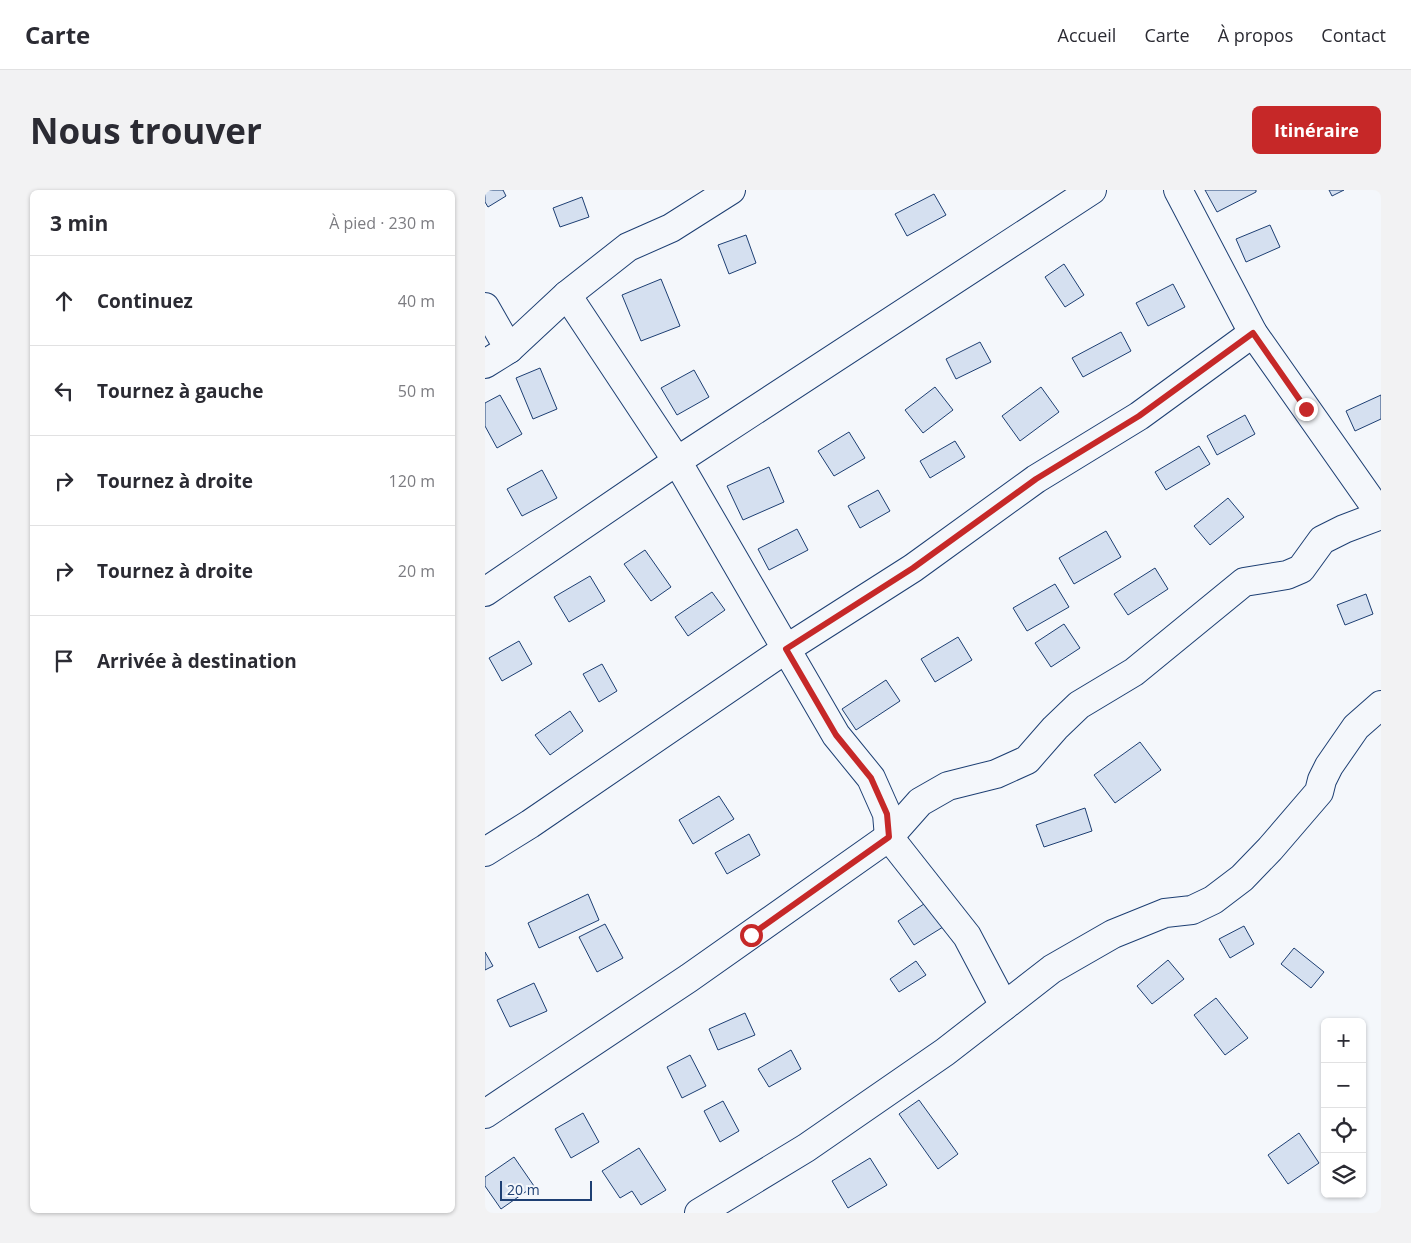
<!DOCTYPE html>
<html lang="fr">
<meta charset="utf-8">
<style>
body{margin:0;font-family:"Open Sans",sans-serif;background:#f2f2f3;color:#2b2b33}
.controls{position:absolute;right:15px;bottom:15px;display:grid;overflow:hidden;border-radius:8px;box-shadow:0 1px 4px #0004}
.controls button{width:45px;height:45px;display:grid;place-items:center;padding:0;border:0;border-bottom:1px solid #e1e1e2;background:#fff;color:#2b2b33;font:25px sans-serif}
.scale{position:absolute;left:15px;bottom:12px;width:92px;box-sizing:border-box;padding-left:5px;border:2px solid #1d3f73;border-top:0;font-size:14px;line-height:18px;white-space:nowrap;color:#1d3f73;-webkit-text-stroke:4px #f4f7fb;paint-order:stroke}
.stop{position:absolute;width:15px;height:15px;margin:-11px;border:4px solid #c62828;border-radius:50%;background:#fff}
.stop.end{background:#c62828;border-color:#fff;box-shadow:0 1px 5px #0008}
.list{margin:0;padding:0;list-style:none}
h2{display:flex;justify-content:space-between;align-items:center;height:65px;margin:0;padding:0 20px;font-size:21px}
h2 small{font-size:16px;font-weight:400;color:#7c7c81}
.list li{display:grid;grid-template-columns:32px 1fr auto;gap:15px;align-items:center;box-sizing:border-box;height:90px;padding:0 20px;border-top:1px solid #e1e1e2}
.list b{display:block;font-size:19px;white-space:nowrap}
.list em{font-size:16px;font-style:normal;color:#7c7c81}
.icon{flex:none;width:28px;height:28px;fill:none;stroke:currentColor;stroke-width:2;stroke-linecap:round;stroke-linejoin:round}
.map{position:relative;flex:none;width:896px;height:1023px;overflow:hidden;border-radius:8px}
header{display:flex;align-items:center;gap:30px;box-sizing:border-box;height:70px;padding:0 25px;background:#fff;border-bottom:1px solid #e1e1e2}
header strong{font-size:24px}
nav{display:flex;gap:28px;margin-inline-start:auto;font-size:18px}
.intro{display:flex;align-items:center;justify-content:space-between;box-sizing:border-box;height:120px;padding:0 30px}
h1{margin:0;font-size:35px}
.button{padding:12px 22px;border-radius:8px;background:#c62828;color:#fff;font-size:18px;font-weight:700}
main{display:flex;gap:30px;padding:0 30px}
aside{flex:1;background:#fff;border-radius:8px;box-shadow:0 1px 4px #0004}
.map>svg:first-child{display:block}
.building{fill:#d5e0f0;stroke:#1d3f73}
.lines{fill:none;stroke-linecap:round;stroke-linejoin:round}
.street-casing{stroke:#1d3f73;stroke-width:30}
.street{stroke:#f4f7fb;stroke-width:28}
.route{stroke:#c62828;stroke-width:6}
</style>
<header>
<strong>Carte</strong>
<nav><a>Accueil</a><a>Carte</a><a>À propos</a><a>Contact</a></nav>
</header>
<div class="intro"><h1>Nous trouver</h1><a class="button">Itinéraire</a></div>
<main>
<aside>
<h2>3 min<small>À pied · 230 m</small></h2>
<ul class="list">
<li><svg class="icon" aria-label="ahead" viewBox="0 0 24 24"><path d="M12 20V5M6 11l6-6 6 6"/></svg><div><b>Continuez</b></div><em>40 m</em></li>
<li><svg class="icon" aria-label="left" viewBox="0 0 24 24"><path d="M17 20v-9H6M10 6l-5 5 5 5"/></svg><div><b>Tournez à gauche</b></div><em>50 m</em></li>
<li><svg class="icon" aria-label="right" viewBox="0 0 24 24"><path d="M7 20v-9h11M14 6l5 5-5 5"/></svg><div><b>Tournez à droite</b></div><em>120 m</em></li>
<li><svg class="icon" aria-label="right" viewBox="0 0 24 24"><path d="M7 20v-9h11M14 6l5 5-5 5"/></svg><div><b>Tournez à droite</b></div><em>20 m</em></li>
<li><svg class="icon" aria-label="arrive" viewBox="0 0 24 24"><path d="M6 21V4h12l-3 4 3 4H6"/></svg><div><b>Arrivée à destination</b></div></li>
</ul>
</aside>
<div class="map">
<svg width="896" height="1023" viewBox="0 0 896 1023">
<rect width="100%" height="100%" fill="#f4f7fb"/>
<g class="building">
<polygon points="0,0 18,0 21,6 3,17 0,12"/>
<polygon points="720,0 771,0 771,2 732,22"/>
<polygon points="844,0 859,0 847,6"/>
<polygon points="449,4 461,25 422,46 410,24"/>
<polygon points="97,7 104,27 75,37 68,18"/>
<polygon points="785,35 795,57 761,72 751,49"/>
<polygon points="261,45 271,73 244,84 233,55"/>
<polygon points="579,74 599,105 580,117 560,87"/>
<polygon points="176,89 195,136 156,151 137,105"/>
<polygon points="688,94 700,117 663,136 651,113"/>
<polygon points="636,142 646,161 598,187 587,168"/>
<polygon points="495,152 506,172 471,189 461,169"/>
<polygon points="55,178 72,219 48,229 31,188"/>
<polygon points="209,180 224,207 192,225 176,198"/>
<polygon points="450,197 468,220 438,243 420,220"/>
<polygon points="556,197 574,222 535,251 517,226"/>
<polygon points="15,205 37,244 12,258 0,236 0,213"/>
<polygon points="896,205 896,229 870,241 861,221"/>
<polygon points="760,225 770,244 732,265 722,246"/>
<polygon points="364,242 380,268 349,286 333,261"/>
<polygon points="470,251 480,267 445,288 435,271"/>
<polygon points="714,256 725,274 681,300 670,282"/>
<polygon points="284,277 299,312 258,330 242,296"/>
<polygon points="57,280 72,308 37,326 22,299"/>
<polygon points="393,300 405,321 375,338 363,316"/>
<polygon points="743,308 759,327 725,355 709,336"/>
<polygon points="312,339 323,360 284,380 273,359"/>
<polygon points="621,341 636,367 589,394 574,368"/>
<polygon points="160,360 186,397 166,411 139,374"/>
<polygon points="670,378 683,399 643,425 629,404"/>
<polygon points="105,386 120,411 84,432 69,407"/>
<polygon points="570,394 584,417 542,441 528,418"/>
<polygon points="227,402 240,420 203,446 190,427"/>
<polygon points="881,404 888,424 860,435 852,415"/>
<polygon points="579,434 595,458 566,477 550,453"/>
<polygon points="473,447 487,470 450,492 436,469"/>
<polygon points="34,451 47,474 17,491 4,468"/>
<polygon points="117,474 132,501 114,512 98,484"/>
<polygon points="401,490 415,511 371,540 357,519"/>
<polygon points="85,521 98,541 65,565 50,545"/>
<polygon points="655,552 676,580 630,613 609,585"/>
<polygon points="234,606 249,629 208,654 194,630"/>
<polygon points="600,618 607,641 559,657 551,635"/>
<polygon points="264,644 275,665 242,684 230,663"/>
<polygon points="103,704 114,730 54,758 43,733"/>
<polygon points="442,712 458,737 429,755 413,731"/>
<polygon points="120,734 138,768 112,782 94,747"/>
<polygon points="759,736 769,754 745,768 734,749"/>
<polygon points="809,758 839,782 826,798 796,774"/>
<polygon points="0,762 8,776 0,780"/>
<polygon points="683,770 699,789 667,814 652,796"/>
<polygon points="431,771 441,785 414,802 405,789"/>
<polygon points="49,793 62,821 25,837 12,810"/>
<polygon points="731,808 763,848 740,865 709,825"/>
<polygon points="260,823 270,845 233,860 224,839"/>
<polygon points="306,860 316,879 284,897 273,879"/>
<polygon points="205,865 221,896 197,908 182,877"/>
<polygon points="434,910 473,964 453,979 414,924"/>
<polygon points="238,911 254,941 235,952 219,921"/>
<polygon points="98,923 114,952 86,968 70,939"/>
<polygon points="814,943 834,973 803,994 783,965"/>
<polygon points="154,958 181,1000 156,1015 147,1001 135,1008 117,981"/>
<polygon points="29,967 49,996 16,1019 0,996 0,987"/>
<polygon points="385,968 402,995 363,1018 347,991"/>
</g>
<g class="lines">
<defs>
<g id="street">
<polyline points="693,0 768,143 896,325"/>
<polyline points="82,105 192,271 351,545 386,588 402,624 404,647 482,746 519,816"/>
<polyline points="0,117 24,159"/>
<polyline points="0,174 24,159 82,105 143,57 186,38 246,0"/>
<polyline points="0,402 192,271 607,0"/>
<polyline points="0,662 45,634 301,459 428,378 551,289 654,226 768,143"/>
<polyline points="0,924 204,788 404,647 435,612 463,596 511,584 542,570 570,538 594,515 649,482 759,392 802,385 816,379 837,350 859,339 896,325"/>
<polyline points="214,1023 321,958 460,862 567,779 628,744 680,723 707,720 728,710 757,688 785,659 834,602 837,590 844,576 871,537 896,515"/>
</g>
</defs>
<use href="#street" class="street-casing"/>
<use href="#street" class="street"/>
</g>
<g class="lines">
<polyline class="route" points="266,745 404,647 402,624 386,588 351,545 301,459 428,378 551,289 654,226 768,143 821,219"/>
</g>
</svg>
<div class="controls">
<button>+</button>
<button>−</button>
<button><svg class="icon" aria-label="locate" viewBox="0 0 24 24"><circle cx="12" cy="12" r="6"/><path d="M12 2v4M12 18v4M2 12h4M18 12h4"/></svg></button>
<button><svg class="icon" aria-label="layers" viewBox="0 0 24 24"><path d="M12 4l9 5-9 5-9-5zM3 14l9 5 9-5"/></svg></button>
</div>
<div class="scale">20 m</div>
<div class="stop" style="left:266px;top:745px"></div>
<div class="stop end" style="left:821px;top:219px"></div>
</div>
</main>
